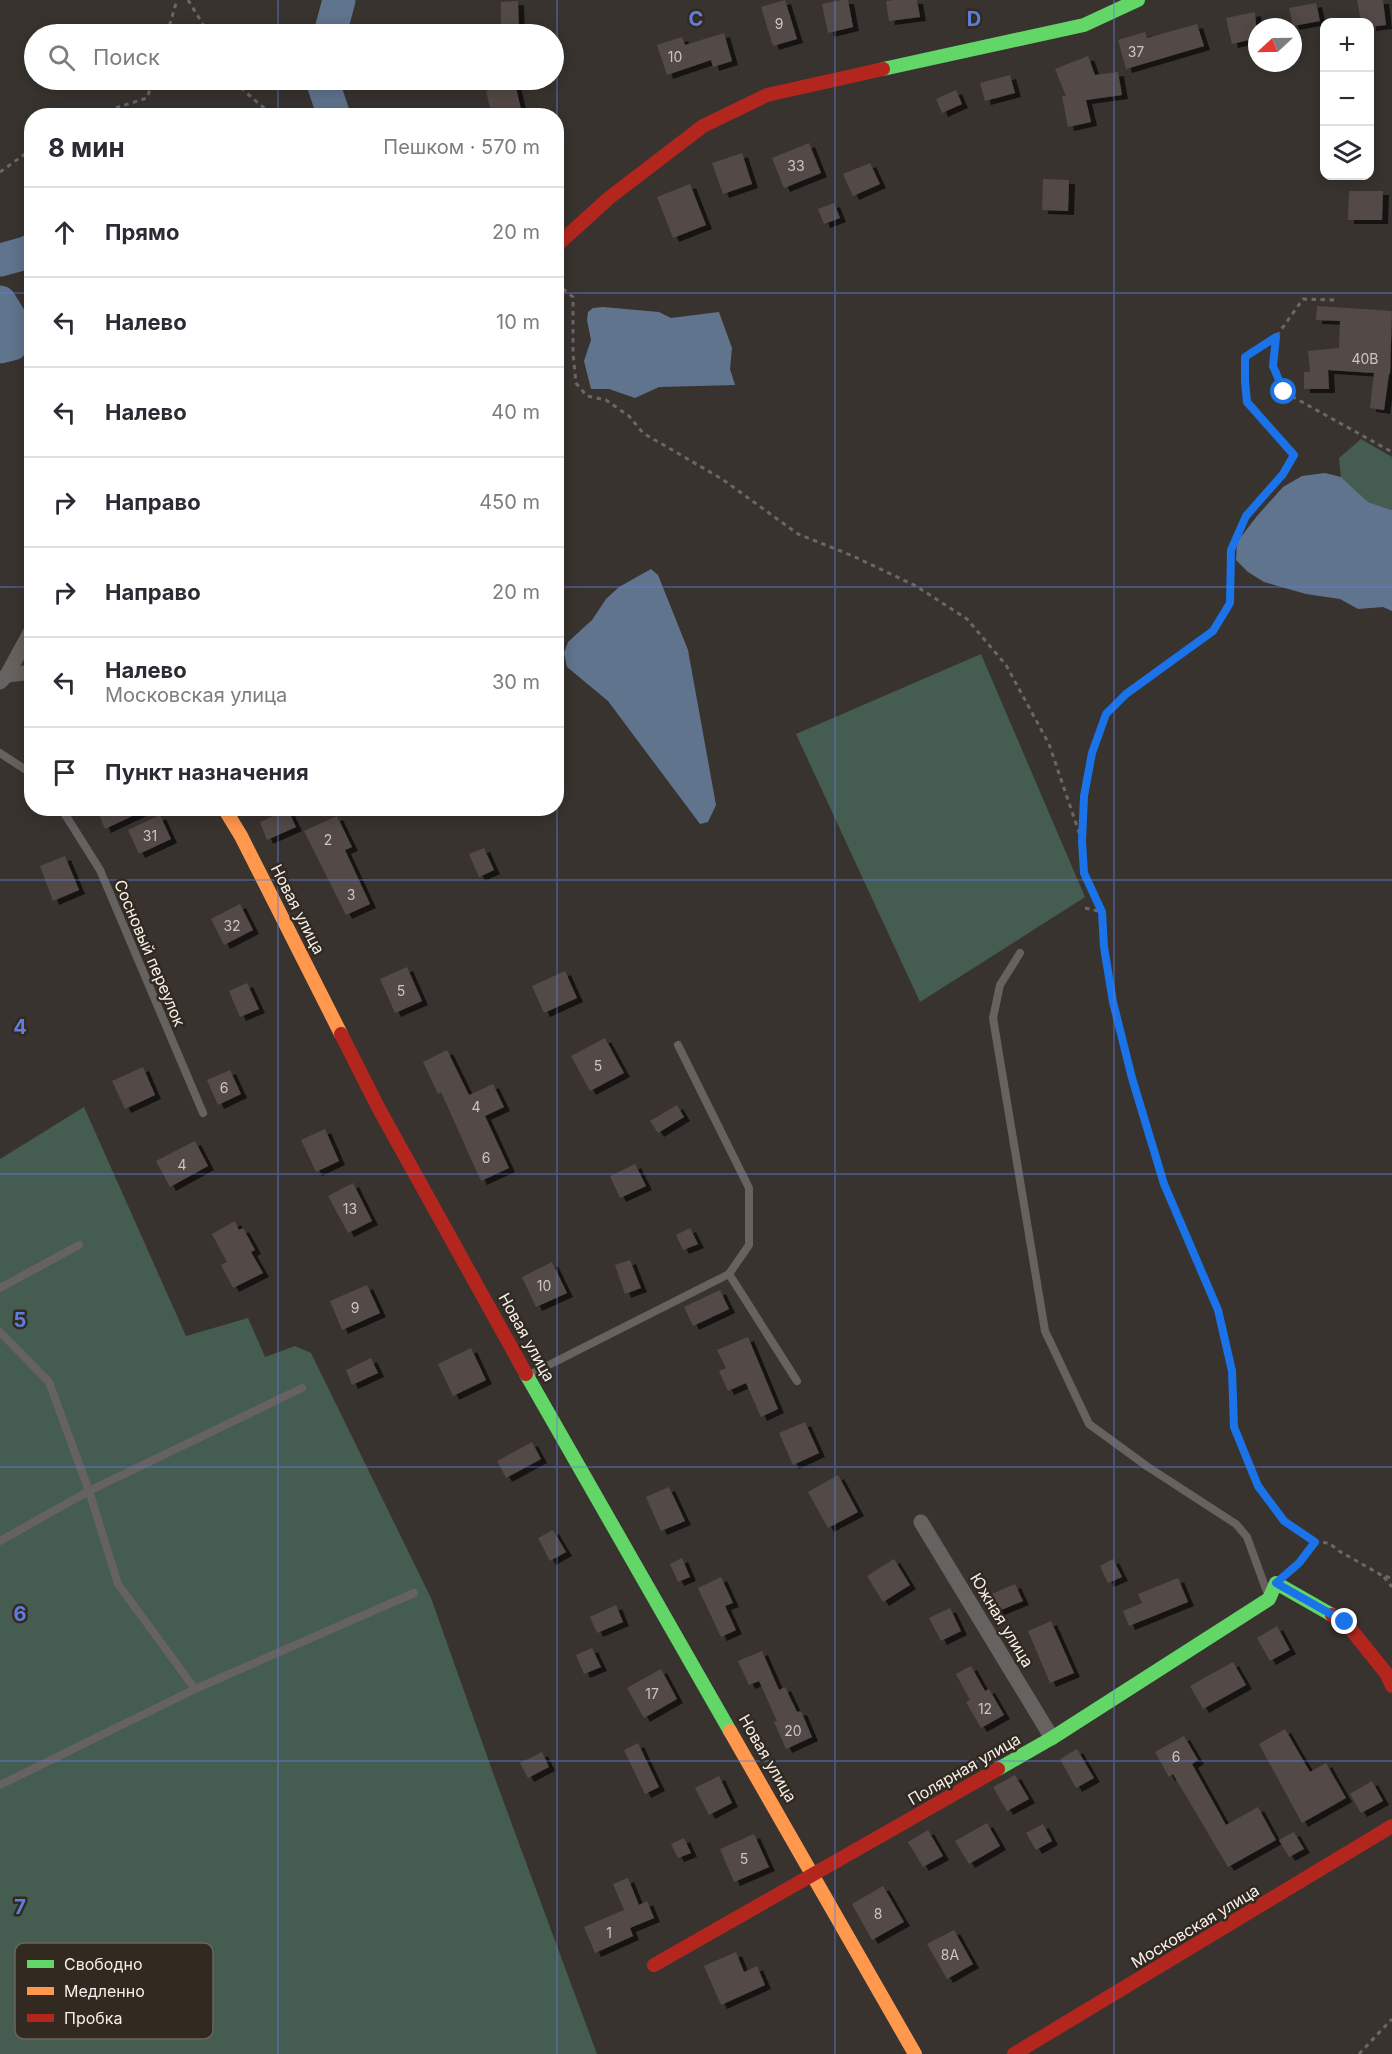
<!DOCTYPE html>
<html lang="ru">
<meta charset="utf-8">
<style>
body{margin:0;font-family:Inter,sans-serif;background:#f7f7f7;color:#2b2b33}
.controls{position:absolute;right:18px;top:18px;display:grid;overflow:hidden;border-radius:12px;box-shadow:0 3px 15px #0003}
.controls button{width:54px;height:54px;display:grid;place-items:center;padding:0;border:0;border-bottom:2px solid #e1e1e2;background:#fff;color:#2b2b33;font:30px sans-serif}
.compass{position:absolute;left:1248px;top:18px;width:54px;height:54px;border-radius:50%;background:#fff;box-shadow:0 3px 15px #0003;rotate:248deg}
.stop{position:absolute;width:18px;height:18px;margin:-14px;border:4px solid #1a73e8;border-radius:50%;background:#fff}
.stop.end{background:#1a73e8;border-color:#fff;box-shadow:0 2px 6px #0008}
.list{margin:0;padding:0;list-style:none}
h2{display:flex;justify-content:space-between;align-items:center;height:78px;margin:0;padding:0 24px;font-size:26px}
h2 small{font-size:20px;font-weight:400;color:#7c7c81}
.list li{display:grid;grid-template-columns:39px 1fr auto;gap:18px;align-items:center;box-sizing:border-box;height:90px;padding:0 24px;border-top:2px solid #e1e1e2}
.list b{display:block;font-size:22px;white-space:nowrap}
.list p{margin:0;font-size:20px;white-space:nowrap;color:#7c7c81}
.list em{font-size:20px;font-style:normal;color:#7c7c81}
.icon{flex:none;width:33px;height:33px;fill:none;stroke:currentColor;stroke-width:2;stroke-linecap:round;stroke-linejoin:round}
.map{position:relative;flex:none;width:1392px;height:2054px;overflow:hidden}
.search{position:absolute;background:#fff;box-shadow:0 3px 15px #0003;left:24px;top:24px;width:540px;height:66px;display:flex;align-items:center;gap:15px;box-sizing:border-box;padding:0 21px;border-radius:33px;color:#7c7c81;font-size:22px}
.panel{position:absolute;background:#fff;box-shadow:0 3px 15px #0003;left:24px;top:108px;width:540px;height:708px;border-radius:24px}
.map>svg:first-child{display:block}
.green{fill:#445d50}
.water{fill:#60748e}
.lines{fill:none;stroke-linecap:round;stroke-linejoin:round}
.river{stroke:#60748e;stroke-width:33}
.building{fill:#534a47;filter:url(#shadow)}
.path{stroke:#6a6765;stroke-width:3;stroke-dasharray:4.5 4.5;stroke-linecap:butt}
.lane{stroke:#66625f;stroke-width:8}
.street{stroke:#66625f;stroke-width:15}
.fast{stroke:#63d668;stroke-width:14}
.slow{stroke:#ff974d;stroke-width:14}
.jam{stroke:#b3261e;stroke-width:14}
.route{stroke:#1a73e8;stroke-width:8}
.grid{fill:none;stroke:#5e7edd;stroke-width:1.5;stroke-opacity:0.55}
.labels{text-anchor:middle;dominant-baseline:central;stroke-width:5;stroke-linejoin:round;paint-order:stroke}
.number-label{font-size:14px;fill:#ccc6c1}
.street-label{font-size:16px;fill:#f5efea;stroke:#322921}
.key{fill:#322921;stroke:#6c645d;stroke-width:1.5}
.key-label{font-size:16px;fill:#f5efea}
.grid-label{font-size:20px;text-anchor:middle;font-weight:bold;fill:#5e7edd;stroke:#322921;stroke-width:5;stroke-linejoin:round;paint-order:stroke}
</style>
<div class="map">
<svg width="1392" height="2054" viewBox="0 0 1392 2054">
<defs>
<filter id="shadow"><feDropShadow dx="6" dy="4" stdDeviation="0" flood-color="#0009"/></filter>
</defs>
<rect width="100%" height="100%" fill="#38332f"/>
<g class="green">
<polygon points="1361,439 1392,457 1392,510 1368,502 1341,477 1339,458"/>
<polygon points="981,654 1085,897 920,1002 796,734"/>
<polygon points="84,1107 186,1336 248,1318 265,1357 295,1346 311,1353 431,1598 497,1784 597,2054 0,2054 0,1159"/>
</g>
<g class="water">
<polygon points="603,307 659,312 671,318 719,312 732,348 730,369 735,385 659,387 635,398 609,389 591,389 584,361 591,340 587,320 588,312 593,308"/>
<polygon points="1325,473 1341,477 1368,502 1392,510 1392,611 1383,607 1358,609 1340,599 1306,594 1264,582 1248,572 1236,560 1237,542 1257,516 1283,487 1302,476"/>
<polygon points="651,569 658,575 688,650 716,805 708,822 700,824 608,701 567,667 564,653 568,642 592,620 606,599 619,587"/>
</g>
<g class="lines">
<g class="river">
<polyline points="330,34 339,0"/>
<polyline points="322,80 334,116"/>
<polyline points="0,260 26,253 32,250"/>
<polyline points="0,302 13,323 12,344 0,347"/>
</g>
</g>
<g class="building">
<polygon points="785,0 797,39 773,46 761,7"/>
<polygon points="842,0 848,0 853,27 828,33 822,4"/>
<polygon points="895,0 917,0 920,17 889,21 886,1"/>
<polygon points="1357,0 1383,0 1386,25 1370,27 1370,22 1361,22"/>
<polygon points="518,1 519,34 501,34 501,2"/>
<polygon points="1316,3 1320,21 1293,26 1289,8"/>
<polygon points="1255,12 1257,38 1232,44 1226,18"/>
<polygon points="1197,24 1204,46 1126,69 1118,40 1145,32 1147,38"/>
<polygon points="724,33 732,61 713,67 711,60 667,75 657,45 682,37 685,45"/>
<polygon points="1088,56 1095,75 1118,72 1122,95 1086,100 1091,122 1068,127 1062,96 1066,96 1055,69"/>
<polygon points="1010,75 1015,93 985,101 980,83"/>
<polygon points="515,84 522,113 513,116 492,116 486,91"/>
<polygon points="956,90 962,104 942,113 936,99"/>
<polygon points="809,143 821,173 784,188 772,158"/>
<polygon points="742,153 752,184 723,194 712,163"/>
<polygon points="870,163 880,184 853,196 843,174"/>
<polygon points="1043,179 1069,180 1068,211 1042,210"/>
<polygon points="690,184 706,225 673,238 657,197"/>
<polygon points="1349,191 1383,191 1382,220 1348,220"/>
<polygon points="834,203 840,218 824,224 818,209"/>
<polygon points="1317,306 1392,311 1390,374 1389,374 1384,410 1370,408 1374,373 1328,370 1329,389 1304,389 1304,372 1310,372 1308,351 1339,348 1340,321 1316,320"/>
<polygon points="111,808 149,808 105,829 99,814"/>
<polygon points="288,810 296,827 267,840 260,822"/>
<polygon points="160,815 171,839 139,854 128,830"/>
<polygon points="337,816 352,847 345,850 370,904 346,915 304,831"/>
<polygon points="484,848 494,870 479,877 469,854"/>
<polygon points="65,856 79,890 53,901 40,866"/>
<polygon points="240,904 253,930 224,945 211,919"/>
<polygon points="407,967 422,1001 395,1013 380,979"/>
<polygon points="565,971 577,998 544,1013 532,986"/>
<polygon points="247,983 259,1009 240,1017 229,991"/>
<polygon points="605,1038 624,1073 590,1091 571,1056"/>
<polygon points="447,1050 469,1095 493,1084 504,1107 485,1116 509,1168 481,1181 441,1092 438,1094 423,1062"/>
<polygon points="143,1067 155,1095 125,1109 112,1081"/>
<polygon points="230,1070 241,1094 218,1105 207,1080"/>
<polygon points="677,1105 684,1117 658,1133 650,1121"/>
<polygon points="325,1129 339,1161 316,1172 301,1140"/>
<polygon points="195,1141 208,1166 170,1187 156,1161"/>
<polygon points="635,1164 646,1186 620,1198 610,1176"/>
<polygon points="353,1183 372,1221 348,1233 328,1196"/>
<polygon points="235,1221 239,1230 243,1228 255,1250 251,1252 263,1273 233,1288 221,1265 227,1262 212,1234"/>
<polygon points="690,1228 698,1244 683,1250 676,1235"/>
<polygon points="630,1260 641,1288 625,1294 615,1265"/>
<polygon points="552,1262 567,1293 536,1307 522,1277"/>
<polygon points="367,1285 380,1313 342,1330 330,1301"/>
<polygon points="720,1290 729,1309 693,1326 684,1307"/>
<polygon points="748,1337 778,1409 761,1417 746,1383 728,1391 719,1371 726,1368 717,1350"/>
<polygon points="471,1348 486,1380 453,1396 438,1364"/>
<polygon points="371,1358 378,1373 352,1385 346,1370"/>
<polygon points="805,1422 819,1453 793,1465 779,1433"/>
<polygon points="532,1442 541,1459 506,1478 497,1461"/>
<polygon points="838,1475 858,1512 828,1528 808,1492"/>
<polygon points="669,1487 685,1521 661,1531 646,1497"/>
<polygon points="553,1530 566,1552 550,1561 538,1538"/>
<polygon points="682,1558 690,1577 678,1582 670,1564"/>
<polygon points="894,1559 910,1585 883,1602 867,1576"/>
<polygon points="1113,1559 1122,1577 1108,1583 1100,1566"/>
<polygon points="721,1577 733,1603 725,1606 736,1630 721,1637 698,1588"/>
<polygon points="1178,1578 1188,1602 1129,1626 1123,1611 1142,1603 1138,1594"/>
<polygon points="1015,1584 1023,1601 994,1613 987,1596"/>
<polygon points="616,1605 623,1622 597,1633 590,1617"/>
<polygon points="950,1608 961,1631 941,1641 929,1618"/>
<polygon points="1051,1621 1074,1673 1050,1683 1028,1631"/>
<polygon points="1277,1626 1290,1650 1270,1661 1257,1638"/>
<polygon points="592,1648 601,1667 584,1674 576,1655"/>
<polygon points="762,1651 779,1690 785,1687 797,1712 801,1711 812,1737 786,1749 774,1722 777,1721 759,1681 749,1685 738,1661"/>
<polygon points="1233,1662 1246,1685 1203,1709 1190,1686"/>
<polygon points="971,1666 985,1691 989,1689 1004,1715 981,1728 966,1702 970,1700 956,1674"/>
<polygon points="661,1669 677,1699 644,1718 627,1688"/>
<polygon points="1285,1729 1310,1772 1326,1763 1346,1798 1302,1823 1259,1744"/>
<polygon points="1184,1736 1198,1760 1192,1764 1226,1825 1258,1807 1276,1840 1228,1867 1173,1774 1169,1777 1155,1752"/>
<polygon points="638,1743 659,1787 645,1794 624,1750"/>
<polygon points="1077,1749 1094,1778 1076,1788 1060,1759"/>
<polygon points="542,1752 549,1767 528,1778 520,1763"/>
<polygon points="1015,1775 1029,1799 1007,1811 993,1787"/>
<polygon points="719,1776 732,1803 709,1815 695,1788"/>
<polygon points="1372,1781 1383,1801 1361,1813 1350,1794"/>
<polygon points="987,1823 1000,1846 969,1864 955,1841"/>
<polygon points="1043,1824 1052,1841 1036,1850 1026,1833"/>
<polygon points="928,1830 943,1856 923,1867 908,1842"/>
<polygon points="1294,1832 1304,1849 1289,1857 1279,1840"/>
<polygon points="754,1834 769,1867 734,1882 720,1849"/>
<polygon points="684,1838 691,1853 678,1858 671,1844"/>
<polygon points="628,1878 639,1905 647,1901 654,1918 630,1928 633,1936 595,1953 584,1927 624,1910 613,1884"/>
<polygon points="883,1886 904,1922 872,1940 852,1904"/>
<polygon points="954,1930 973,1964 947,1979 927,1944"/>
<polygon points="736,1952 744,1972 757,1966 765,1985 721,2005 704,1966"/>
</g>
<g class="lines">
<g class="path">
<polyline points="188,0 209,34"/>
<polyline points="167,34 177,0"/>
<polyline points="236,80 241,88 273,116"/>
<polyline points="90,116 147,98 153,80"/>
<polyline points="0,172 32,149"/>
<polyline points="556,283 573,297 573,353 576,383 587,396 606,400 629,416 643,433 722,479 798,534 853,556 916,586 967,619 1006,665 1049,744 1082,841 1084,873 1102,912"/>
<polyline points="1334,300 1303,299 1276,337 1273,366 1284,392 1392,452"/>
<polyline points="1082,838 1084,796 1092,753 1106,714 1126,694 1213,631 1230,603 1231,550 1246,516 1283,474 1294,455 1247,402 1245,381 1245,357 1276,337"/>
<polyline points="1085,908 1102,912 1104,947 1113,1002 1133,1079 1164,1184 1218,1310 1232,1371 1234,1427 1259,1487 1284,1521 1315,1542"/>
<polyline points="1291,1570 1315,1542 1329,1543 1339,1551 1383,1576 1392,1578"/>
<polyline points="1384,1577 1392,1587"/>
<polyline points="1359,2054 1392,2019"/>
</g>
<g class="lane">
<polyline points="0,753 32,774"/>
<polyline points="61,808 100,870 203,1113"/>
<polyline points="1020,953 1000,985 993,1018 1045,1331 1089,1424 1148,1467 1236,1524 1247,1537 1267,1592"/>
<polyline points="729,1274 797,1381"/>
<polyline points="0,1288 79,1245"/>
<polyline points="0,1332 49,1382 89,1491 118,1584 195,1689 0,1785"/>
<polyline points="529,1375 729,1274 749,1245 749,1188 678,1045"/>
<polyline points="0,1541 89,1491 302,1388"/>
<polyline points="195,1689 414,1593"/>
</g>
<g class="street">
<polyline points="7,675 32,672"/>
<polyline points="0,682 7,675 32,629"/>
<polyline points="921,1522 1052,1738"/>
</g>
<g class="fast">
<polyline points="883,69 1084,25 1138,0"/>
<polyline points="526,1374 730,1731"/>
<polyline points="998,1769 1052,1738 1269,1599 1276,1583 1332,1615"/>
</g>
<g class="slow">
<polyline points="224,808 241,836 341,1034"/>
<polyline points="730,1731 915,2054"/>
</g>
<g class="jam">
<polyline points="556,246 609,198 703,126 767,95 883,69"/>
<polyline points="341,1034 379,1109 526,1374"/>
<polyline points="1332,1615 1345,1622 1386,1673 1392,1686"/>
<polyline points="654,1965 998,1769"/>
<polyline points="1014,2054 1392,1826"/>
</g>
</g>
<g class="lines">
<polyline class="route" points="1284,392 1273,366 1276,337 1245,357 1245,381 1247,402 1294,455 1283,474 1246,516 1231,550 1230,603 1213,631 1126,694 1106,714 1092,753 1084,796 1082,841 1084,873 1102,912 1104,947 1113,1002 1132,1078 1164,1184 1218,1310 1232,1371 1234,1427 1258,1486 1284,1521 1315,1542 1299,1563 1276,1583 1345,1622"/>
</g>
<path class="grid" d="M278 0V34M557 0V2054M835 0V2054M1114 0V2054M278 80V116M0 293H32M556 293H1392M0 587H32M556 587H1392M278 808V2054M0 880H1392M0 1174H1392M0 1467H1392M0 1761H1392"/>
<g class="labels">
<g class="number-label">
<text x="779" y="23">9</text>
<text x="1136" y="51">37</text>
<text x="675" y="56">10</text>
<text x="796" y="165">33</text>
<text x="1365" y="358">40В</text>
<text x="150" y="835">31</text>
<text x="328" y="839">2</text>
<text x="351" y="894">3</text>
<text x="232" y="925">32</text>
<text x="401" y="990">5</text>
<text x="598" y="1065">5</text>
<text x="224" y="1087">6</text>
<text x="476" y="1106">4</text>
<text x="486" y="1157">6</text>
<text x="182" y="1164">4</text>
<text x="350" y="1208">13</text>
<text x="544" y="1285">10</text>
<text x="355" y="1307">9</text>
<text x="652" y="1693">17</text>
<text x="985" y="1708">12</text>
<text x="793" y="1730">20</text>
<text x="1176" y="1756">6</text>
<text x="744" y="1858">5</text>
<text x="878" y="1913">8</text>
<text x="609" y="1932">1</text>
<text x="950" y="1954">8А</text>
</g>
<g class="street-label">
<text transform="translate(298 909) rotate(63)">Новая улица</text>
<text transform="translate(150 953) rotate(67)">Сосновый переулок</text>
<text transform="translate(527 1337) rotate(61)">Новая улица</text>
<text transform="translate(1002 1620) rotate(59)">Южная улица</text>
<text transform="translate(768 1758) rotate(60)">Новая улица</text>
<text transform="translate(964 1769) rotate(-30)">Полярная улица</text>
<text transform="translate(1195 1926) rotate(-31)">Московская улица</text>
</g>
</g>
<rect x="15" y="1943" width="198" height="96" rx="9" class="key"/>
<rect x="27" y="1960" width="27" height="8" fill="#63d668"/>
<rect x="27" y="1987" width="27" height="8" fill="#ff974d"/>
<rect x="27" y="2014" width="27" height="8" fill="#b3261e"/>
<g class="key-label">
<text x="64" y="1970">Свободно</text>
<text x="64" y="1997">Медленно</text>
<text x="64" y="2024">Пробка</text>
</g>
<g class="grid-label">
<text x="696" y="26">C</text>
<text x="974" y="26">D</text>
<text x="20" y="1034">4</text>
<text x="20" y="1327">5</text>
<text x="20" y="1621">6</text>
<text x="20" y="1914">7</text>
</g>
</svg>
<div class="controls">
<button>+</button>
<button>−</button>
<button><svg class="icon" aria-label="layers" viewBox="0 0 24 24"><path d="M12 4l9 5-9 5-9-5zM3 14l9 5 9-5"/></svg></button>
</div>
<svg class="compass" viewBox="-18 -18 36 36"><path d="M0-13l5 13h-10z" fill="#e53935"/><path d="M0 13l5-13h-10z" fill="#7c7c81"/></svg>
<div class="stop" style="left:1284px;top:392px"></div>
<div class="stop end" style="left:1345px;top:1622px"></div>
<div class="search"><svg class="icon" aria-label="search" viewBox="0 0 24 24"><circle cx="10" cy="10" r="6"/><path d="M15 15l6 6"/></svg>Поиск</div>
<section class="panel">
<h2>8 мин<small>Пешком · 570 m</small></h2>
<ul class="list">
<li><svg class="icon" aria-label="ahead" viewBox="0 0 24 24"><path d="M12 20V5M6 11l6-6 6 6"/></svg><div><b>Прямо</b></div><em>20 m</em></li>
<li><svg class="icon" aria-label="left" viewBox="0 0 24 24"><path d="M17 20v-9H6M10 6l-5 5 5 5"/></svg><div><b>Налево</b></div><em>10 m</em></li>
<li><svg class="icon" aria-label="left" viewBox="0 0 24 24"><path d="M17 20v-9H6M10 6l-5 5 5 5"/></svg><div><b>Налево</b></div><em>40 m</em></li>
<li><svg class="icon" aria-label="right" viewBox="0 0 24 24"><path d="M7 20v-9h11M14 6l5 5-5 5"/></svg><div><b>Направо</b></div><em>450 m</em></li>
<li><svg class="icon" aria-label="right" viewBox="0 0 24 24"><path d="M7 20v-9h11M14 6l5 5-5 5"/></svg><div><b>Направо</b></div><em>20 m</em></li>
<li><svg class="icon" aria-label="left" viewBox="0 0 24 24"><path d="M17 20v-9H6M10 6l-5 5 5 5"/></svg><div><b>Налево</b><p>Московская улица</p></div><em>30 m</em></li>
<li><svg class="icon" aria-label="arrive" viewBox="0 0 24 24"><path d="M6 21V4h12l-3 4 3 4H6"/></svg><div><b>Пункт назначения</b></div></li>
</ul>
</section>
</div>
